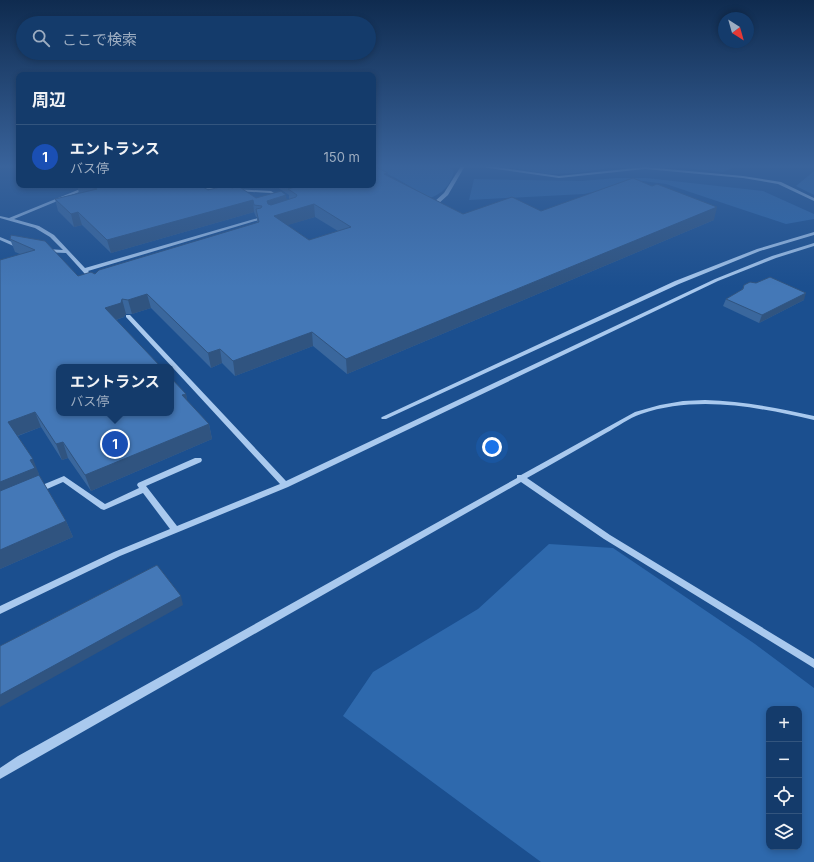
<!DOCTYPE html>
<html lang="ja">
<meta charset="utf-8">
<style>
body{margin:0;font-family:Inter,"Noto Sans JP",sans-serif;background:#1d4271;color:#f1f3f6}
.controls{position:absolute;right:12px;bottom:12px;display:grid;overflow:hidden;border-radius:8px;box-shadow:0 2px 6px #0003}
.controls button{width:36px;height:36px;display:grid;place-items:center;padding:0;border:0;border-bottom:1px solid #33557e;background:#143b6b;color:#f1f3f6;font:20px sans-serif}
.compass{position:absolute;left:718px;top:12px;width:36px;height:36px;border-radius:50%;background:#143b6b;box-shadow:0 2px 6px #0003;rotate:143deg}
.you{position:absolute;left:492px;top:447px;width:14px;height:14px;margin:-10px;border:3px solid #fff;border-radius:50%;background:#1a73e8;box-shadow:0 0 0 6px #1a73e833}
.badge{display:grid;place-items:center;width:26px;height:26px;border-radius:50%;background:#8c9099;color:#fff;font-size:13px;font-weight:700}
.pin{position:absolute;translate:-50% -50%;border:2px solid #fff;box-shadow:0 1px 4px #0006}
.popup{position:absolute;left:56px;top:364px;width:118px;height:52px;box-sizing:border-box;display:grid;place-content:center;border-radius:8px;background:#143b6b;filter:drop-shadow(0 1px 3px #0005);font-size:13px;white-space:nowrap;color:#9dadc1}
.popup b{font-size:15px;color:#f1f3f6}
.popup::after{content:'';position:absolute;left:50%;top:100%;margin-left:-8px;border:8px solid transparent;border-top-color:#143b6b}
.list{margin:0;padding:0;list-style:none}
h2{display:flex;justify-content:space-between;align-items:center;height:52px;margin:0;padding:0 16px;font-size:17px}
h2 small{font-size:13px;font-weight:400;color:#9dadc1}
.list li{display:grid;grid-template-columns:26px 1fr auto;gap:12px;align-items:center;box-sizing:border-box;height:64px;padding:0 16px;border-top:1px solid #33557e}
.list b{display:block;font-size:15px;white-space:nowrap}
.list p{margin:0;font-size:13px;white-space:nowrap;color:#9dadc1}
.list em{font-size:13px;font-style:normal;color:#9dadc1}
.icon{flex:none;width:22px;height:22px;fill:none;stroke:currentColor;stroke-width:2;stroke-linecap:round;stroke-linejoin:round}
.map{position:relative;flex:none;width:814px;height:862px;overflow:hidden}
.search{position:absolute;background:#143b6b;box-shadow:0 2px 6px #0003;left:16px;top:16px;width:360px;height:44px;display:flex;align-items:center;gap:10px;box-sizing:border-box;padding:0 14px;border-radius:22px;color:#9dadc1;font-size:15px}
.panel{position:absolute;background:#143b6b;box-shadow:0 2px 6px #0003;left:16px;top:72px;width:360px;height:116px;border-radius:8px}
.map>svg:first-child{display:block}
.green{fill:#2e69ad;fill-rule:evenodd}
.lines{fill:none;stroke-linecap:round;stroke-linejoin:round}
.minor{fill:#a9c9ee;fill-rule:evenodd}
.wall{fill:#3a679d;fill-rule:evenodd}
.shaded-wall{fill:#305480}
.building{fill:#4478b7;stroke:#305480;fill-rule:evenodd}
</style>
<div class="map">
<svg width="814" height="862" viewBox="0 0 814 862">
<rect width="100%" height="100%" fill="#1b4f8f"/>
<g class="green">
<path d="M373 166H447L454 171C451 185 442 194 430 198L394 177 373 168Z"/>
<polygon points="501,166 623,166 576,173 548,174"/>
<polygon points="666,166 737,166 723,172"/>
<polygon points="814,171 814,195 796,186"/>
<polygon points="616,178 646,178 763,191 814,214 814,219 786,224 666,184 643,181 584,194 469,200 474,179 582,181"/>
<path d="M549 544 613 548 755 644 814 688V862H541L343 716 373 672 478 609ZM769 709H799V847H769Z"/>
</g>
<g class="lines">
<g class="minor">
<polygon points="461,166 465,166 448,195 438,204 434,204 434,202 444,193"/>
<polygon points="475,166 489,166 559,176 645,167 743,176 781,182 814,198 814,201 778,184 743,178 645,169 559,178"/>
<polygon points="90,185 96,185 14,219 39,226 54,235 85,268 258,218 262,219 88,271 90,273 87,275 85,274 66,253 44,252 43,251 46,249 63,250 50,237 35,228 0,218 0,216 9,218"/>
<polygon points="194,186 222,188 224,189 222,190 196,188 194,187"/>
<polygon points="234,189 271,191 282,198 278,199 270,193 236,191 234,191"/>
<polygon points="814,232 814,235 760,251 679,284 386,419 382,419 381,418 382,417 675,281 757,249"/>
<polygon points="0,237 22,246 23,247 18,248 0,240"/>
<polygon points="814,243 814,246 776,258 718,281 288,487 120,556 0,614 0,606 114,552 170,529 143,493 104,510 101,509 63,482 38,493 35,492 34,490 35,488 64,476 105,504 139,488 137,485 138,483 195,458 201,458 202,460 201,462 146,486 177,526 280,484 126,317 126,315 130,315 286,481 715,279 772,256"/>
<path d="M705 400C742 401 778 408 814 416V420C758 407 697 395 641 414 629 418 617 427 606 433 580 448 554 463 527 478L610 535 814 659V668L604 539 521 482 0 779V768L18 756 517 478V475H521L635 412 660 405 683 401Z"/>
</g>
</g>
<g class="wall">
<path d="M388 176 463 214 541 211 714 220 347 374 313 346 235 376 222 363 211 368 151 308 132 314H126L124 317 116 320 186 394 187 401 209 424 212 439 91 491 68 458 62 460 41 427 18 436 39 474 38 475V476L66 521 73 537 0 569 20 254 15 252 10 239 11 235 78 276 95 274 257 223V217H256L254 212 111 253 82 225 74 227 58 211 55 199 79 193 77 185H200L208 190 232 188 256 198 287 200 289 199V195L274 185H373ZM315 217 338 231 309 240 287 225Z"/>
<polygon points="744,285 804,300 759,323 723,306 726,299 742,290"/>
</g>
<g class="shaded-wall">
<polygon points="286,195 288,207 269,213 267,201"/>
<polygon points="253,200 254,212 111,253 107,240"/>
<polygon points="314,204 315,217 275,229 274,216"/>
<polygon points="717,207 714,220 347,374 346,359"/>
<polygon points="78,212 82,225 74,227 71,214"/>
<polygon points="806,293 804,300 759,323 762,315"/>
<polygon points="147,294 151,308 132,314 128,300"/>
<polygon points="122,299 126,314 124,317 109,322 105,308"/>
<polygon points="312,332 313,346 235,376 233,361"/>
<polygon points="220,349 222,363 211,368 208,353"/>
<polygon points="186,394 189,409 182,395"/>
<polygon points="35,412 41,427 14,437 8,422"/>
<polygon points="209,424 212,439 91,491 85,475"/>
<polygon points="63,442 68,458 62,460 56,444"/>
<polygon points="33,459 39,474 38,475 41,484 0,500 0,482 30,460"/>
<polygon points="66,521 73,537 0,569 0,550"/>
<polygon points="181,596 183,605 0,707 0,695"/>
</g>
<g class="building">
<path d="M373 166H374L388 173 384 174 463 214 512 197 541 211 633 178 652 186 657 184 717 207 346 359 312 332 233 361 220 349 208 353 147 294 128 300 122 299 121 303 105 308 161 367H59V413H171V378L186 394 182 395 209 424 85 475 63 442 56 444 35 412 8 422 33 459 30 460 35 468 0 482V260L35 250 10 239 11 235 45 241 78 276 91 272 95 274 99 270 259 222 256 209 261 208 262 206 254 205 253 200 107 240 78 212 71 214 55 199 97 189 85 185H200L208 190 228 185 232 188 238 186 256 198 281 191 286 195 267 201 268 204 271 205 296 197 297 195 288 189 295 187 291 185H373ZM314 204 351 227 309 240 274 216Z"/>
<polygon points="770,277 806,293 762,315 726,299 743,289 744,285 750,282 756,283"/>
<polygon points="39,475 66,521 0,550 0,491"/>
<polygon points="157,565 181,596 0,695 0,646"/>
</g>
<linearGradient id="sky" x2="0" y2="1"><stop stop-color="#0f2b4f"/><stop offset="0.58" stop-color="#39639b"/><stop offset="1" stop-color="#39639b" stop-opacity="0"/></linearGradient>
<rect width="814" height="287" fill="url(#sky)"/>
</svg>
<div class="controls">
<button>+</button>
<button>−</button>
<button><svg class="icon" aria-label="locate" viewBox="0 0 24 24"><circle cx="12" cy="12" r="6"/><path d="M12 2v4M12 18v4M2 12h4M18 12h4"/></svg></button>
<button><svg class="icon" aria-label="layers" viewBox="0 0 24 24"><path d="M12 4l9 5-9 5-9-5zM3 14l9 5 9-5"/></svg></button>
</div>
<svg class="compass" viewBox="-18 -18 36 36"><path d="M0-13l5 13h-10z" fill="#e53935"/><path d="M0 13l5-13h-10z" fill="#9dadc1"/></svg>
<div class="you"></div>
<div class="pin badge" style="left:115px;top:444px;background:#1a4fb4">1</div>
<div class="popup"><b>エントランス</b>バス停</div>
<div class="search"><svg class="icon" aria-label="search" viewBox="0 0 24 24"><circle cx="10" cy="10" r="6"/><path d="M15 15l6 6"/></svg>ここで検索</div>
<section class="panel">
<h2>周辺<small></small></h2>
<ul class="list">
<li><span class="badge" style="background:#1a4fb4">1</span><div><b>エントランス</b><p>バス停</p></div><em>150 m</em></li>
</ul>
</section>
</div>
